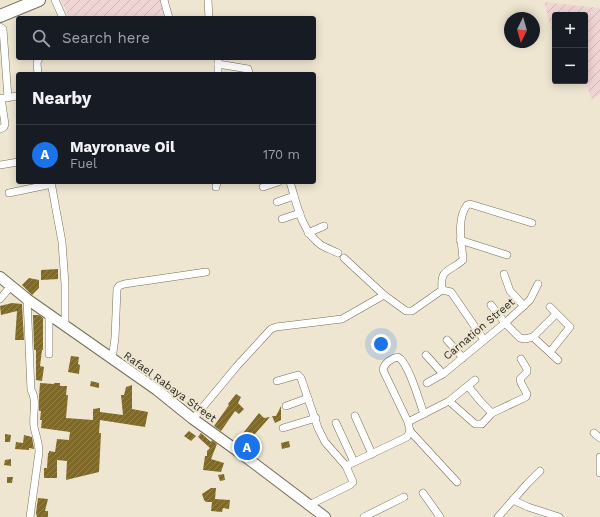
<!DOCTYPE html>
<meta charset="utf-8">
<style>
body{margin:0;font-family:"Work Sans",sans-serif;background:#20242c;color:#f1f3f6}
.controls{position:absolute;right:12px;top:12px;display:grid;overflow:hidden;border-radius:4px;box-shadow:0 2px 10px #0003}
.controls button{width:36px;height:36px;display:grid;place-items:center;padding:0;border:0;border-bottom:1px solid #363941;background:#171b24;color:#f1f3f6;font:20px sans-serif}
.compass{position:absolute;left:504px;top:12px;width:36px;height:36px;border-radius:50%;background:#171b24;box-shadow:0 2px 10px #0003;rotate:185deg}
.you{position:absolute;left:381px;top:344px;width:14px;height:14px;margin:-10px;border:3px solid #fff;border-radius:50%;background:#1a73e8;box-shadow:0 0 0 6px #1a73e833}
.badge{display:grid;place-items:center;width:26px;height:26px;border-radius:50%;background:#1a73e8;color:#fff;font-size:13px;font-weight:700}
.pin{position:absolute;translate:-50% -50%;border:2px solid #fff;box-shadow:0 1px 4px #0006}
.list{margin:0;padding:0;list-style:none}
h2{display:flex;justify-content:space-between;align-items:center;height:52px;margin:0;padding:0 16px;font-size:17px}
h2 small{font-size:13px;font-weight:400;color:#9ea1a6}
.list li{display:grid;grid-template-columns:26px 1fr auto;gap:12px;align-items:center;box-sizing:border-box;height:60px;padding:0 16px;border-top:1px solid #363941}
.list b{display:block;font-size:15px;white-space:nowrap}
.list p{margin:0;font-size:13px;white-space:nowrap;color:#9ea1a6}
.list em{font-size:13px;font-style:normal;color:#9ea1a6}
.icon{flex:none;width:22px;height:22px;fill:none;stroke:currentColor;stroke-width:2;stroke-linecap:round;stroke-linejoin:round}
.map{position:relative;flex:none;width:600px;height:517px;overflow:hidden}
.search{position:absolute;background:#171b24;box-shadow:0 2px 10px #0003;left:16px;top:16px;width:300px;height:44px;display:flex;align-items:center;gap:10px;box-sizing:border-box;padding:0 14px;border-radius:4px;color:#9ea1a6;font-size:15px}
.panel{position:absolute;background:#171b24;box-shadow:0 2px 10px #0003;left:16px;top:72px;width:300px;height:112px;border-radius:4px}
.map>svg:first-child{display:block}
.industrial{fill:url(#industrial-furrows)}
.building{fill:url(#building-hatch)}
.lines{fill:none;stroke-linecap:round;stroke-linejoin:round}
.minor-casing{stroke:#766f5c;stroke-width:8}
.secondary-casing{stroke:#766f5c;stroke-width:12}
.trunk-casing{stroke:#766f5c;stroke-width:14}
.minor{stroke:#fff;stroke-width:7}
.secondary{stroke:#fff;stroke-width:10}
.trunk{stroke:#fff;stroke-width:12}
.labels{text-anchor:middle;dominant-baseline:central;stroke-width:4;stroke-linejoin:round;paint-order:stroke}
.street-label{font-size:11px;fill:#2b2920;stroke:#eee6d1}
</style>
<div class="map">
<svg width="600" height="517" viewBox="0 0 600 517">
<defs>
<pattern id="industrial-furrows" width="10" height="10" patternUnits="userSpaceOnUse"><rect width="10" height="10" fill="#f0d5d5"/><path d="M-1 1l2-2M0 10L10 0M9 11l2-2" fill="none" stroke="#ceb7b7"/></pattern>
<pattern id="building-hatch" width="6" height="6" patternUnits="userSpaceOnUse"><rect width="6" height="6" fill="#7e6928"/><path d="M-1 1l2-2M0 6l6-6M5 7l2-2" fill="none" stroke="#928354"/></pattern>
</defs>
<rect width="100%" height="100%" fill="#eee6d1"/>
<g class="industrial">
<polygon points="61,0 160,0 166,18 69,18"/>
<polygon points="544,2 600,8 600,94 592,100 585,81 585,15 555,15 555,42"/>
</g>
<g class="building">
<polygon points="58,269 58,279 41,280 41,270"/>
<polygon points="29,278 39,280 39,288 32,295 22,285"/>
<polygon points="12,303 22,304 24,340 15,340 17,311 1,315 0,306"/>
<polygon points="33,315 39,315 43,318 43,350 42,350 40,366 44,367 42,381 36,380 36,350 34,350"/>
<polygon points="71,356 79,357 78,364 80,365 79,374 68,372"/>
<polygon points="91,381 99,383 99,388 90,386"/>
<polygon points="40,383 54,384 54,383 60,383 60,386 67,386 66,395 68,395 66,418 93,420 93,409 100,408 100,412 123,415 121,395 124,395 126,387 132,385 132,409 148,412 145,427 100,420 99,433 101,433 99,472 66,480 67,461 57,460 57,478 44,478 44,468 47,468 48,453 49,453 49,451 55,452 57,439 69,440 70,432 41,428 42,420 40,420 41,411 39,411 39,397"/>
<polygon points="236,394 241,397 238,403 244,409 239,414 235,411 221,431 214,426 229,405 228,404"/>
<polygon points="281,406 281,420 275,423 272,416 276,416"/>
<polygon points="259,413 264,418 270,417 247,443 240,437"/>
<polygon points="189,431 196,436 191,441 184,436"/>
<polygon points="201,433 211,442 212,440 217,444 211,459 224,463 221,472 203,470 205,456 207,456 207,451 210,448 198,437"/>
<polygon points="5,434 11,435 10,442 5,442"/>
<polygon points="24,435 32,437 34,449 29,448 29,450 15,449 16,442 23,443"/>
<polygon points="289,441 290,447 282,449 281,443"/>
<polygon points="11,459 11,466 4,465 5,460"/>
<polygon points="224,474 225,480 220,481 218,475"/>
<polygon points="7,477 13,477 12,483 7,483"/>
<polygon points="211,488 216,488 215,499 230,500 229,509 223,508 222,512 211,511 212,502 206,502 204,500 202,494"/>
<polygon points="38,498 48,499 45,511 48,511 48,517 37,517 36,513"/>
</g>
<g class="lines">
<defs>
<g id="minor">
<polyline points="55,0 63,18"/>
<polyline points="164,0 169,18"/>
<polyline points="208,0 209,18"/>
<polyline points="0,27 3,29 8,98"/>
<polyline points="218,58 218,74"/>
<polyline points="218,64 248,69 249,74"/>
<polyline points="38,74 37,63 39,58"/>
<polyline points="4,98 18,96"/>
<polyline points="0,129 4,127 5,124 1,98"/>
<polyline points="0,165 18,162"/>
<polyline points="51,182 62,242 65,284 65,325"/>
<path d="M290 182C297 204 301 231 321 245 326 248 332 250 338 253"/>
<polyline points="216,187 217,182"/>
<polyline points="263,187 278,182"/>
<polyline points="9,193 52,184"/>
<polyline points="277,202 294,196"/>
<polyline points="282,219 300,213"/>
<polyline points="308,233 324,226"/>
<polyline points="460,240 507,255"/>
<path d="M344 258 384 295 406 311H412L442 290C440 267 449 273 463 260 462 243 456 220 467 205L470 204 532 223"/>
<polyline points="504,274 510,291 524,306"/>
<polyline points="442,290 451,292 484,340"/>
<polyline points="0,299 11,286"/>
<path d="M27 299 31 390C38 401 32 415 34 427 36 436 39 443 39 452L30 517"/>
<polyline points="491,305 505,323 520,338 525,339 533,337 556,314"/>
<polyline points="49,314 49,354"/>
<polyline points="533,337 558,360"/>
<polyline points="447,340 463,358"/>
<polyline points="550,352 570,327 550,307"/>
<polyline points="426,355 443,374"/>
<polyline points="112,359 115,338 117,289 119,286 124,284 206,272"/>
<polyline points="277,381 298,375 301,378 318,428 325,442 346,466 353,482 350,485 309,505"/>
<polyline points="427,383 443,374 505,323 530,300 538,284"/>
<polyline points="468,386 481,402 492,413"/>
<polyline points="449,401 475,424 482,424 492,413 526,397 527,394 521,383 520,379 527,372 527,369 521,359"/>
<polyline points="286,406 308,398"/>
<polyline points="355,416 372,454"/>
<polyline points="193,419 237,366 271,329 276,327 342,319 384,295"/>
<path d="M408 422 383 370C384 363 392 358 398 357 409 363 419 401 424 414"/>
<polyline points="336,423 354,462"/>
<polyline points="283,428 316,418"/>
<polyline points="410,431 457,482"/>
<polyline points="594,433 600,438"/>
<polyline points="600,457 600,473"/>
<polyline points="346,466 407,437 410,431 408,422 449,401 475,380"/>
<polyline points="423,493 440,517"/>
<polyline points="513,500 528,507 559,517"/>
<polyline points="364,517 404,497"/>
<polyline points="498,517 527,484 540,471"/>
</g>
<polyline id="secondary" points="0,277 27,299 157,390 193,419 239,452 325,517"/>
<polyline id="trunk" points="0,16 39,0"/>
</defs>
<use href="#minor" class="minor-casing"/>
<use href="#secondary" class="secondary-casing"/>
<use href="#trunk" class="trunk-casing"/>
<use href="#minor" class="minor"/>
<use href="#secondary" class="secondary"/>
<use href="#trunk" class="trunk"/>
</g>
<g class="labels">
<g class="street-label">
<text transform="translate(479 329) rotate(-40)">Carnation Street</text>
<text transform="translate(170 387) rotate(36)">Rafael Rabaya Street</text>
</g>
</g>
</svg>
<div class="controls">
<button>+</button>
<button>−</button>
</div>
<svg class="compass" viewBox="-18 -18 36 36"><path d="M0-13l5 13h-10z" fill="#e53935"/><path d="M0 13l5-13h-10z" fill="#9ea1a6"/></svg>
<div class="you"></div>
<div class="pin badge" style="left:247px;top:447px">A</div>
<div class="search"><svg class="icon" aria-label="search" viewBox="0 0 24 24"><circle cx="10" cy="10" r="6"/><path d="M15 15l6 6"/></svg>Search here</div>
<section class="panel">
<h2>Nearby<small></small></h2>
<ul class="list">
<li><span class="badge">A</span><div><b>Mayronave Oil</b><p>Fuel</p></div><em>170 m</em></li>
</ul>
</section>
</div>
